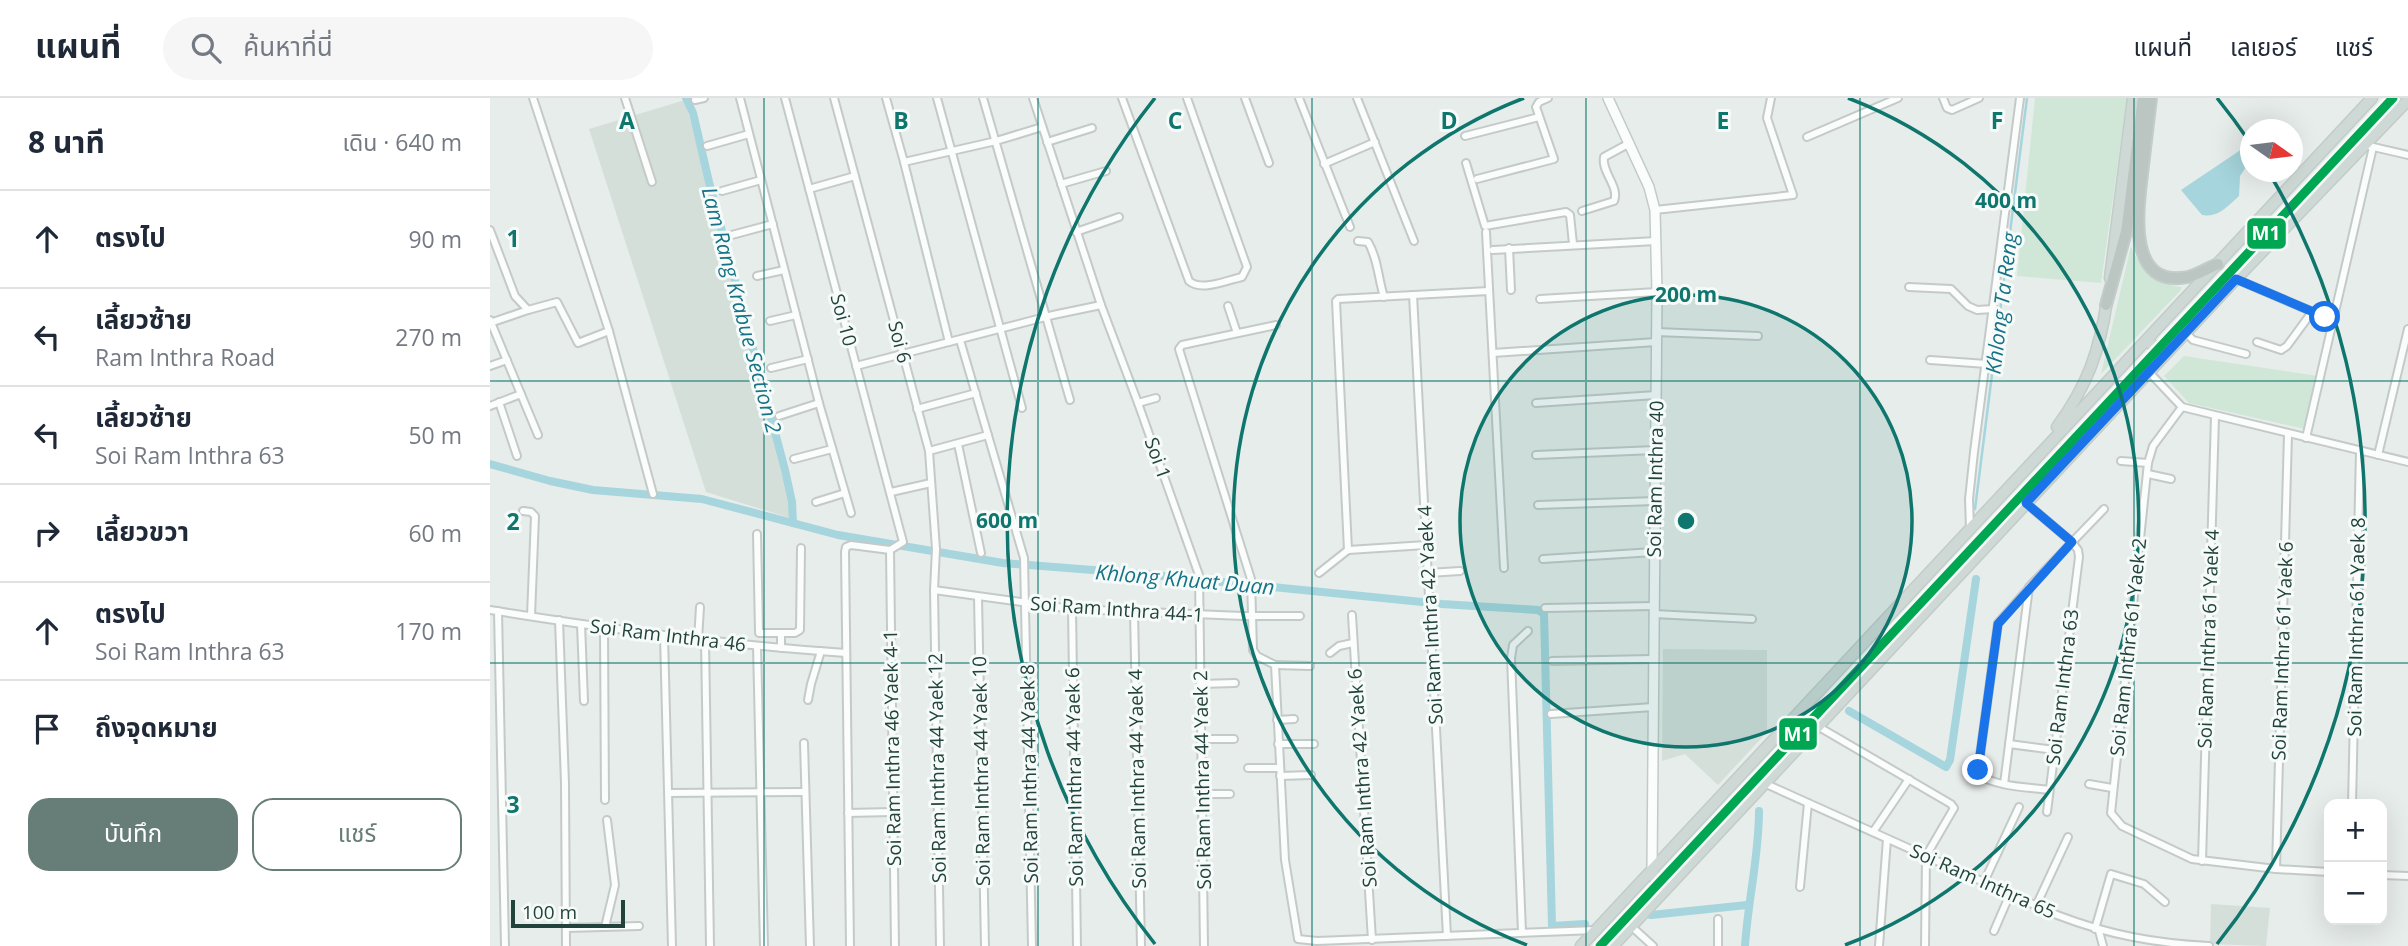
<!DOCTYPE html>
<html lang="th">
<meta charset="utf-8">
<style>
body{margin:0;font-family:"Open Sans","Noto Sans Thai",sans-serif;background:#f6f6f7;color:#1f2937}
.controls{position:absolute;right:21px;bottom:21px;display:grid;overflow:hidden;border-radius:14px;box-shadow:0 7px 28px #0002}
.controls button{width:63px;height:63px;display:grid;place-items:center;padding:0;border:0;border-bottom:2px solid #e0e1e3;background:#fff;color:#1f2937;font:35px sans-serif}
.compass{position:absolute;left:1750px;top:21px;width:63px;height:63px;border-radius:50%;background:#fff;box-shadow:0 7px 28px #0002;rotate:104deg}
.scale{position:absolute;left:21px;bottom:18px;width:114px;box-sizing:border-box;padding-left:7px;border:4px solid #22433b;border-top:0;font-size:19px;line-height:24px;white-space:nowrap;color:#22433b;-webkit-text-stroke:5px #f6fbf9;paint-order:stroke}
.stop{position:absolute;width:21px;height:21px;margin:-16px;border:5px solid #1a73e8;border-radius:50%;background:#fff}
.stop.end{background:#1a73e8;border-color:#fff;box-shadow:0 2px 7px #0008}
.list{margin:0;padding:0;list-style:none}
h2{display:flex;justify-content:space-between;align-items:center;height:91px;margin:0;padding:0 28px;font-size:30px}
h2 small{font-size:23px;font-weight:400;color:#747a83}
.list li{display:grid;grid-template-columns:46px 1fr auto;gap:21px;align-items:center;box-sizing:border-box;height:98px;padding:0 28px;border-top:2px solid #e0e1e3}
.list b{display:block;font-size:26px;white-space:nowrap}
.list p{margin:0;font-size:23px;white-space:nowrap;color:#747a83}
.list em{font-size:23px;font-style:normal;color:#747a83}
.actions{display:flex;gap:14px;padding:21px 28px}
.actions a{flex:1;padding:16px 0;border:2px solid #677e78;border-radius:21px;text-align:center;font-size:24px;color:#677e78}
.actions .main{background:#677e78;color:#fff}
.icon{flex:none;width:38px;height:38px;fill:none;stroke:currentColor;stroke-width:2;stroke-linecap:round;stroke-linejoin:round}
.map{position:relative;flex:none;width:1918px;height:848px;overflow:hidden}
header{display:flex;align-items:center;gap:42px;box-sizing:border-box;height:98px;padding:0 35px;background:#fff;border-bottom:2px solid #e0e1e3}
header strong{font-size:33px}
nav{display:flex;gap:38px;margin-inline-start:auto;font-size:24px}
.search{width:490px;height:63px;background:#f6f6f7;display:flex;align-items:center;gap:18px;box-sizing:border-box;padding:0 24px;border-radius:38px;color:#747a83;font-size:26px}
main{display:flex}
aside{flex:1;background:#fff}
.map>svg:first-child{display:block}
.built{fill:#d5dfda}
.green{fill:#d0e7d7}
.water{fill:#a6d5dd}
.lines{fill:none;stroke-linecap:round;stroke-linejoin:round}
.stream{stroke:#a6d5dd;stroke-width:2.5}
.canal{stroke:#a6d5dd;stroke-width:8}
.street-casing{stroke:#c4cac8;stroke-width:10}
.secondary-casing{stroke:#c2cbc7;stroke-width:12}
.primary-casing{stroke:#c2ccc9;stroke-width:13}
.highway-casing{stroke:#c2ccc9;stroke-width:14}
.street{stroke:#fbfcfc;stroke-width:6}
.secondary{stroke:#fbfcfc;stroke-width:9}
.primary{stroke:#ced8d5;stroke-width:10}
.highway{stroke:#bbc5c2;stroke-width:10}
.metro-1-casing{stroke:#f6fbf9;stroke-width:14}
.metro-1{stroke:#00a651;stroke-width:9}
.route{stroke:#1a73e8;stroke-width:9}
.grid{fill:none;stroke:#0f766e;stroke-width:2;stroke-opacity:0.55}
.ring{fill:none;stroke:#0f766e;stroke-width:3.5}
.labels{text-anchor:middle;dominant-baseline:central;stroke-width:6;stroke-linejoin:round;paint-order:stroke}
.street-label{font-size:19px;fill:#22433b;stroke:#f6fbf9}
.water-label{font-size:21px;font-style:italic;fill:#167286;stroke:#f6fbf9}
.grid-label{font-size:23px;text-anchor:middle;font-weight:bold;fill:#0f766e;stroke:#f6fbf9;stroke-width:6;stroke-linejoin:round;paint-order:stroke}
.centre{fill:#0f766e;stroke:#f6fbf9;stroke-width:3.5}
.ring-label{font-size:21px;text-anchor:middle;font-weight:bold;fill:#0f766e;stroke:#f6fbf9;stroke-width:6;stroke-linejoin:round;paint-order:stroke}
.line-badge{stroke:#f6fbf9;stroke-width:2.5}
.badge-label{font-size:19px;text-anchor:middle;font-weight:bold;fill:#fff}
</style>
<header>
<strong>แผนที่</strong>
<div class="search"><svg class="icon" aria-label="search" viewBox="0 0 24 24"><circle cx="10" cy="10" r="6"/><path d="M15 15l6 6"/></svg>ค้นหาที่นี่</div>
<nav><a>แผนที่</a><a>เลเยอร์</a><a>แชร์</a></nav>
</header>
<main>
<aside>
<h2>8 นาที<small>เดิน · 640 m</small></h2>
<ul class="list">
<li><svg class="icon" aria-label="ahead" viewBox="0 0 24 24"><path d="M12 20V5M6 11l6-6 6 6"/></svg><div><b>ตรงไป</b></div><em>90 m</em></li>
<li><svg class="icon" aria-label="left" viewBox="0 0 24 24"><path d="M17 20v-9H6M10 6l-5 5 5 5"/></svg><div><b>เลี้ยวซ้าย</b><p>Ram Inthra Road</p></div><em>270 m</em></li>
<li><svg class="icon" aria-label="left" viewBox="0 0 24 24"><path d="M17 20v-9H6M10 6l-5 5 5 5"/></svg><div><b>เลี้ยวซ้าย</b><p>Soi Ram Inthra 63</p></div><em>50 m</em></li>
<li><svg class="icon" aria-label="right" viewBox="0 0 24 24"><path d="M7 20v-9h11M14 6l5 5-5 5"/></svg><div><b>เลี้ยวขวา</b></div><em>60 m</em></li>
<li><svg class="icon" aria-label="ahead" viewBox="0 0 24 24"><path d="M12 20V5M6 11l6-6 6 6"/></svg><div><b>ตรงไป</b><p>Soi Ram Inthra 63</p></div><em>170 m</em></li>
<li><svg class="icon" aria-label="arrive" viewBox="0 0 24 24"><path d="M6 21V4h12l-3 4 3 4H6"/></svg><div><b>ถึงจุดหมาย</b></div></li>
</ul>
<div class="actions"><a class="main">บันทึก</a><a>แชร์</a></div>
</aside>
<div class="map">
<svg width="1918" height="848" viewBox="0 0 1918 848">
<rect width="100%" height="100%" fill="#e7edea"/>
<g class="built">
<polygon points="195,2 270,284 299,400 300,420 216,394 99,31"/>
<polygon points="1173,551 1277,552 1277,634 1228,687 1195,656 1172,663"/>
<polygon points="1721,806 1780,810 1776,848 1720,846"/>
</g>
<g class="green">
<polygon points="1545,0 1637,0 1611,185 1527,178"/>
<path d="M1641 148C1651 173 1665 186 1692 189L1690 193 1611 276Z"/>
<polygon points="1694,258 1828,278 1815,331 1699,305 1674,278"/>
</g>
<path class="water" d="M1752 51 1757 53 1756 69 1750 78 1749 98C1738 108 1728 120 1712 117L1691 92Z"/>
<g class="lines">
<polyline class="stream" points="1485,411 1537,0"/>
<g class="canal">
<polyline points="196,0 203,15 219,84 295,372 302,404 303,425"/>
<polyline points="0,366 60,383 103,392 212,401 348,437 513,465 654,476 952,506 1048,512 1054,516 1062,828 1095,826"/>
<polyline points="1359,613 1456,669 1460,662 1486,481"/>
<polyline points="1161,817 1257,807"/>
<path d="M1255 848C1258 802 1269 758 1269 713"/>
</g>
<defs>
<g id="street">
<polyline points="135,0 162,84"/>
<polyline points="250,0 329,305 361,415"/>
<polyline points="295,0 413,444 400,452 361,447 356,449 355,454 360,848"/>
<polyline points="344,0 439,353 446,451 444,492 450,848"/>
<polyline points="396,0 414,64 459,244"/>
<polyline points="447,0 532,310"/>
<polyline points="493,0 580,302"/>
<polyline points="543,0 611,207 648,305 709,477 714,848"/>
<path d="M632 0 699 183C712 194 737 182 752 179L757 169 697 0"/>
<polyline points="755,0 779,65"/>
<polyline points="809,0 860,129"/>
<polyline points="867,0 924,143"/>
<polyline points="1453,0 1457,10 1462,12 1489,0"/>
<polyline points="205,2 214,0"/>
<polyline points="975,38 1049,19"/>
<polyline points="1317,39 1408,0"/>
<polyline points="557,44 602,30"/>
<polyline points="217,48 259,36"/>
<polyline points="1879,48 1918,57"/>
<polyline points="414,64 506,43 552,29"/>
<polyline points="976,65 995,128 1076,114 1080,117 1083,146"/>
<polyline points="834,66 885,44"/>
<polyline points="987,81 1064,61 1046,9 1049,4 1058,0"/>
<polyline points="571,86 616,73"/>
<polyline points="319,91 365,78"/>
<polyline points="232,93 271,82"/>
<polyline points="1165,112 1303,97 1277,20 1281,0"/>
<path d="M1092 113 1124 103C1130 89 1111 74 1114 59L1138 46"/>
<polyline points="0,132 25,198 38,212 67,204 88,245 119,233 43,0"/>
<polyline points="586,134 629,119"/>
<polyline points="996,134 1014,470"/>
<polyline points="238,138 283,126"/>
<path d="M868 143 878 144C888 161 888 180 894 199"/>
<polyline points="1019,150 1021,192"/>
<polyline points="1003,152 1166,143"/>
<polyline points="267,178 294,172"/>
<polyline points="1746,181 1844,223"/>
<polyline points="1419,189 1461,191 1478,208 1487,212 1503,211"/>
<polyline points="923,197 957,838"/>
<polyline points="1050,201 1167,194"/>
<polyline points="738,208 747,235"/>
<polyline points="0,222 48,337"/>
<polyline points="280,223 306,217"/>
<polyline points="0,225 38,212"/>
<polyline points="786,227 692,247 689,251 761,481 763,552 767,558 785,567 795,762 808,841 827,843 1106,832"/>
<polyline points="119,233 163,396"/>
<polyline points="1166,234 1268,238"/>
<polyline points="1696,235 1703,242 1756,256"/>
<polyline points="470,242 534,460 542,848"/>
<polyline points="1767,244 1791,252 1797,248 1822,214"/>
<polyline points="1003,255 1166,244"/>
<polyline points="1440,262 1497,266"/>
<polyline points="0,268 17,262"/>
<polyline points="366,268 563,217 611,207"/>
<polyline points="281,270 318,261"/>
<polyline points="1659,274 1692,309 1918,364"/>
<polyline points="9,304 27,358"/>
<polyline points="648,305 666,300"/>
<polyline points="1046,305 1166,297"/>
<polyline points="0,308 31,296"/>
<polyline points="1692,309 1663,348 1658,365 1621,715 1632,728 1702,761 1786,771 1839,774"/>
<polyline points="427,311 486,295"/>
<polyline points="289,318 329,305"/>
<polyline points="1816,340 1883,49"/>
<polyline points="468,346 491,455"/>
<polyline points="439,353 498,337"/>
<polyline points="1046,357 1165,352"/>
<polyline points="1888,357 1918,231"/>
<polyline points="304,361 342,351"/>
<polyline points="1631,363 1658,365"/>
<polyline points="1658,376 1681,381"/>
<polyline points="401,394 441,385"/>
<polyline points="326,404 355,395"/>
<polyline points="1536,405 1582,444 1588,452 1589,459 1557,714"/>
<polyline points="1048,407 1165,403"/>
<polyline points="33,413 41,414 45,418 41,518"/>
<polyline points="1480,431 1479,401 1484,354 1530,0"/>
<polyline points="267,436 269,535 291,535"/>
<polyline points="400,452 405,848"/>
<polyline points="858,452 846,203 848,201 999,193"/>
<polyline points="1053,461 1164,454"/>
<polyline points="829,475 858,452 936,447"/>
<polyline points="938,475 970,473"/>
<path d="M1538 491 1508 525 1488 672 1489 677C1508 689 1537 689 1559 692"/>
<polyline points="444,492 582,511 753,518 810,518"/>
<polyline points="488,499 495,848"/>
<polyline points="1055,510 1164,508"/>
<polyline points="582,511 587,848"/>
<path d="M0 512C118 531 236 547 356 555"/>
<polyline points="8,513 15,848"/>
<polyline points="644,514 651,848"/>
<polyline points="1164,516 1262,521"/>
<polyline points="862,517 882,842"/>
<polyline points="69,522 75,685 76,848"/>
<polyline points="91,526 94,603"/>
<polyline points="114,530 115,702"/>
<polyline points="174,538 182,848"/>
<polyline points="208,542 210,509"/>
<polyline points="215,543 220,848"/>
<polyline points="267,548 274,848"/>
<polyline points="291,550 291,535 305,535 310,532 311,450"/>
<polyline points="840,555 849,548 863,545"/>
<polyline points="1062,563 1163,561"/>
<polyline points="785,567 820,568"/>
<polyline points="710,586 745,585"/>
<polyline points="318,602 321,586 331,553"/>
<polyline points="1061,616 1163,609"/>
<polyline points="787,622 804,621"/>
<polyline points="1329,629 1461,706 1464,710 1436,758 1435,848"/>
<polyline points="711,641 744,641"/>
<polyline points="314,645 320,848"/>
<polyline points="788,646 824,646"/>
<polyline points="1519,646 1564,652"/>
<polyline points="758,670 790,670"/>
<polyline points="790,678 821,677"/>
<path d="M1276 686 1567 817C1619 837 1664 845 1719 848"/>
<polyline points="1514,686 1539,489 1614,411"/>
<polyline points="1599,686 1622,690"/>
<polyline points="179,695 315,694"/>
<polyline points="712,696 740,696"/>
<polyline points="1862,706 1870,353"/>
<polyline points="358,715 402,714"/>
<polyline points="1383,734 1419,681"/>
<polyline points="1712,763 1725,318"/>
<polyline points="1786,771 1798,336"/>
<polyline points="1892,777 1918,778"/>
<polyline points="1494,784 1529,709"/>
<polyline points="1310,789 1318,705"/>
<polyline points="1546,808 1578,739"/>
<polyline points="1141,828 1163,848"/>
<polyline points="115,829 125,787 117,722"/>
<polyline points="76,830 149,828"/>
<polyline points="1605,831 1621,776 1654,786 1675,804"/>
<polyline points="1504,833 1520,796"/>
<polyline points="1609,833 1613,848"/>
<polyline points="1032,834 1021,560 1023,547 1038,533"/>
<polyline points="1228,848 1228,821"/>
<polyline points="1389,848 1397,741"/>
</g>
<polyline id="secondary" points="1118,0 1159,89 1165,112 1167,194 1162,772"/>
<g id="primary">
<polyline points="1620,180 1643,0"/>
<polyline points="1657,242 1674,258"/>
<path d="M1567 329C1597 288 1610 253 1617 202"/>
<polyline points="1162,772 1171,796"/>
<polyline points="1091,848 1882,0"/>
<polyline points="1123,848 1746,181 1918,2"/>
</g>
<g id="highway">
<path d="M1661 0C1658 25 1655 50 1652 76 1648 111 1636 191 1698 179 1708 177 1718 170 1728 166"/>
<polyline points="1616,207 1637,130 1653,0"/>
</g>
</defs>
<use href="#street" class="street-casing"/>
<use href="#secondary" class="secondary-casing"/>
<use href="#primary" class="primary-casing"/>
<use href="#highway" class="highway-casing"/>
<use href="#street" class="street"/>
<use href="#secondary" class="secondary"/>
<use href="#primary" class="primary"/>
<use href="#highway" class="highway"/>
<defs>
<polyline id="metro-1" points="1110,848 1903,0"/>
</defs>
<use href="#metro-1" class="metro-1-casing"/>
<use href="#metro-1" class="metro-1"/>
</g>
<g class="lines">
<polyline class="route" points="1488,672 1508,526 1582,444 1536,405 1746,181 1835,219"/>
</g>
<path class="grid" d="M274 0V848M548 0V848M822 0V848M1096 0V848M1370 0V848M1644 0V848M0 283H1918M0 565H1918"/>
<circle cx="1196" cy="423" r="226" fill="#0f766e" fill-opacity=".12"/>
<g class="ring">
<circle cx="1196" cy="423" r="226"/>
<path d="M1037 847A453 453 0 0 1 1034 0M1358 0A453 453 0 0 1 1355 847"/>
<path d="M665 846A679 679 0 0 1 665 0M1727 0A679 679 0 0 1 1759 43M1781 78A679 679 0 0 1 1727 846"/>
</g>
<g class="labels">
<g class="street-label">
<text transform="translate(354 222) rotate(75)">Soi 10</text>
<text transform="translate(410 244) rotate(76)">Soi 6</text>
<text transform="translate(668 360) rotate(70)">Soi 1</text>
<text transform="translate(1165 381) rotate(-89)">Soi Ram Inthra 40</text>
<text transform="translate(627 511) rotate(4)">Soi Ram Inthra 44-1</text>
<text transform="translate(940 517) rotate(-93)">Soi Ram Inthra 42 Yaek 4</text>
<text transform="translate(1866 529) rotate(-89)">Soi Ram Inthra 61 Yaek 8</text>
<text transform="translate(178 537) rotate(7)">Soi Ram Inthra 46</text>
<text transform="translate(1718 541) rotate(-88)">Soi Ram Inthra 61 Yaek 4</text>
<text transform="translate(1638 549) rotate(-84)">Soi Ram Inthra 61 Yaek 2</text>
<text transform="translate(1792 553) rotate(-88)">Soi Ram Inthra 61 Yaek 6</text>
<text transform="translate(1572 589) rotate(-83)">Soi Ram Inthra 63</text>
<text transform="translate(402 650) rotate(-91)">Soi Ram Inthra 46 Yaek 4-1</text>
<text transform="translate(447 670) rotate(-91)">Soi Ram Inthra 44 Yaek 12</text>
<text transform="translate(491 673) rotate(-91)">Soi Ram Inthra 44 Yaek 10</text>
<text transform="translate(539 676) rotate(-91)">Soi Ram Inthra 44 Yaek 8</text>
<text transform="translate(584 679) rotate(-91)">Soi Ram Inthra 44 Yaek 6</text>
<text transform="translate(872 680) rotate(-94)">Soi Ram Inthra 42 Yaek 6</text>
<text transform="translate(647 681) rotate(-91)">Soi Ram Inthra 44 Yaek 4</text>
<text transform="translate(712 682) rotate(-91)">Soi Ram Inthra 44 Yaek 2</text>
<text transform="translate(1493 783) rotate(24)">Soi Ram Inthra 65</text>
</g>
<g class="water-label">
<text transform="translate(1511 205) rotate(-83)">Khlong Ta Reng</text>
<text transform="translate(252 212) rotate(75)">Lam Rang Krabue Section 2</text>
<text transform="translate(695 481) rotate(5)">Khlong Khuat Duan</text>
</g>
</g>
<g class="grid-label">
<text x="137" y="31">A</text>
<text x="411" y="31">B</text>
<text x="685" y="31">C</text>
<text x="959" y="31">D</text>
<text x="1233" y="31">E</text>
<text x="1507" y="31">F</text>
<text x="23" y="149">1</text>
<text x="23" y="432">2</text>
<text x="23" y="715">3</text>
</g>
<circle cx="1196" cy="423" r="10" class="centre"/>
<g class="ring-label">
<text x="1516" y="110">400 m</text>
<text x="1196" y="204">200 m</text>
<text x="517" y="430">600 m</text>
</g>
<g class="line-badge">
<rect x="1756" y="119" width="41" height="33" rx="7" fill="#00a651"/>
<rect x="1288" y="619" width="40" height="34" rx="7" fill="#00a651"/>
</g>
<g class="badge-label">
<text x="1776" y="142">M1</text>
<text x="1308" y="643">M1</text>
</g>
</svg>
<div class="controls">
<button>+</button>
<button>−</button>
</div>
<svg class="compass" viewBox="-18 -18 36 36"><path d="M0-13l5 13h-10z" fill="#e53935"/><path d="M0 13l5-13h-10z" fill="#747a83"/></svg>
<div class="scale">100 m</div>
<div class="stop" style="left:1835px;top:219px"></div>
<div class="stop end" style="left:1488px;top:672px"></div>
</div>
</main>
